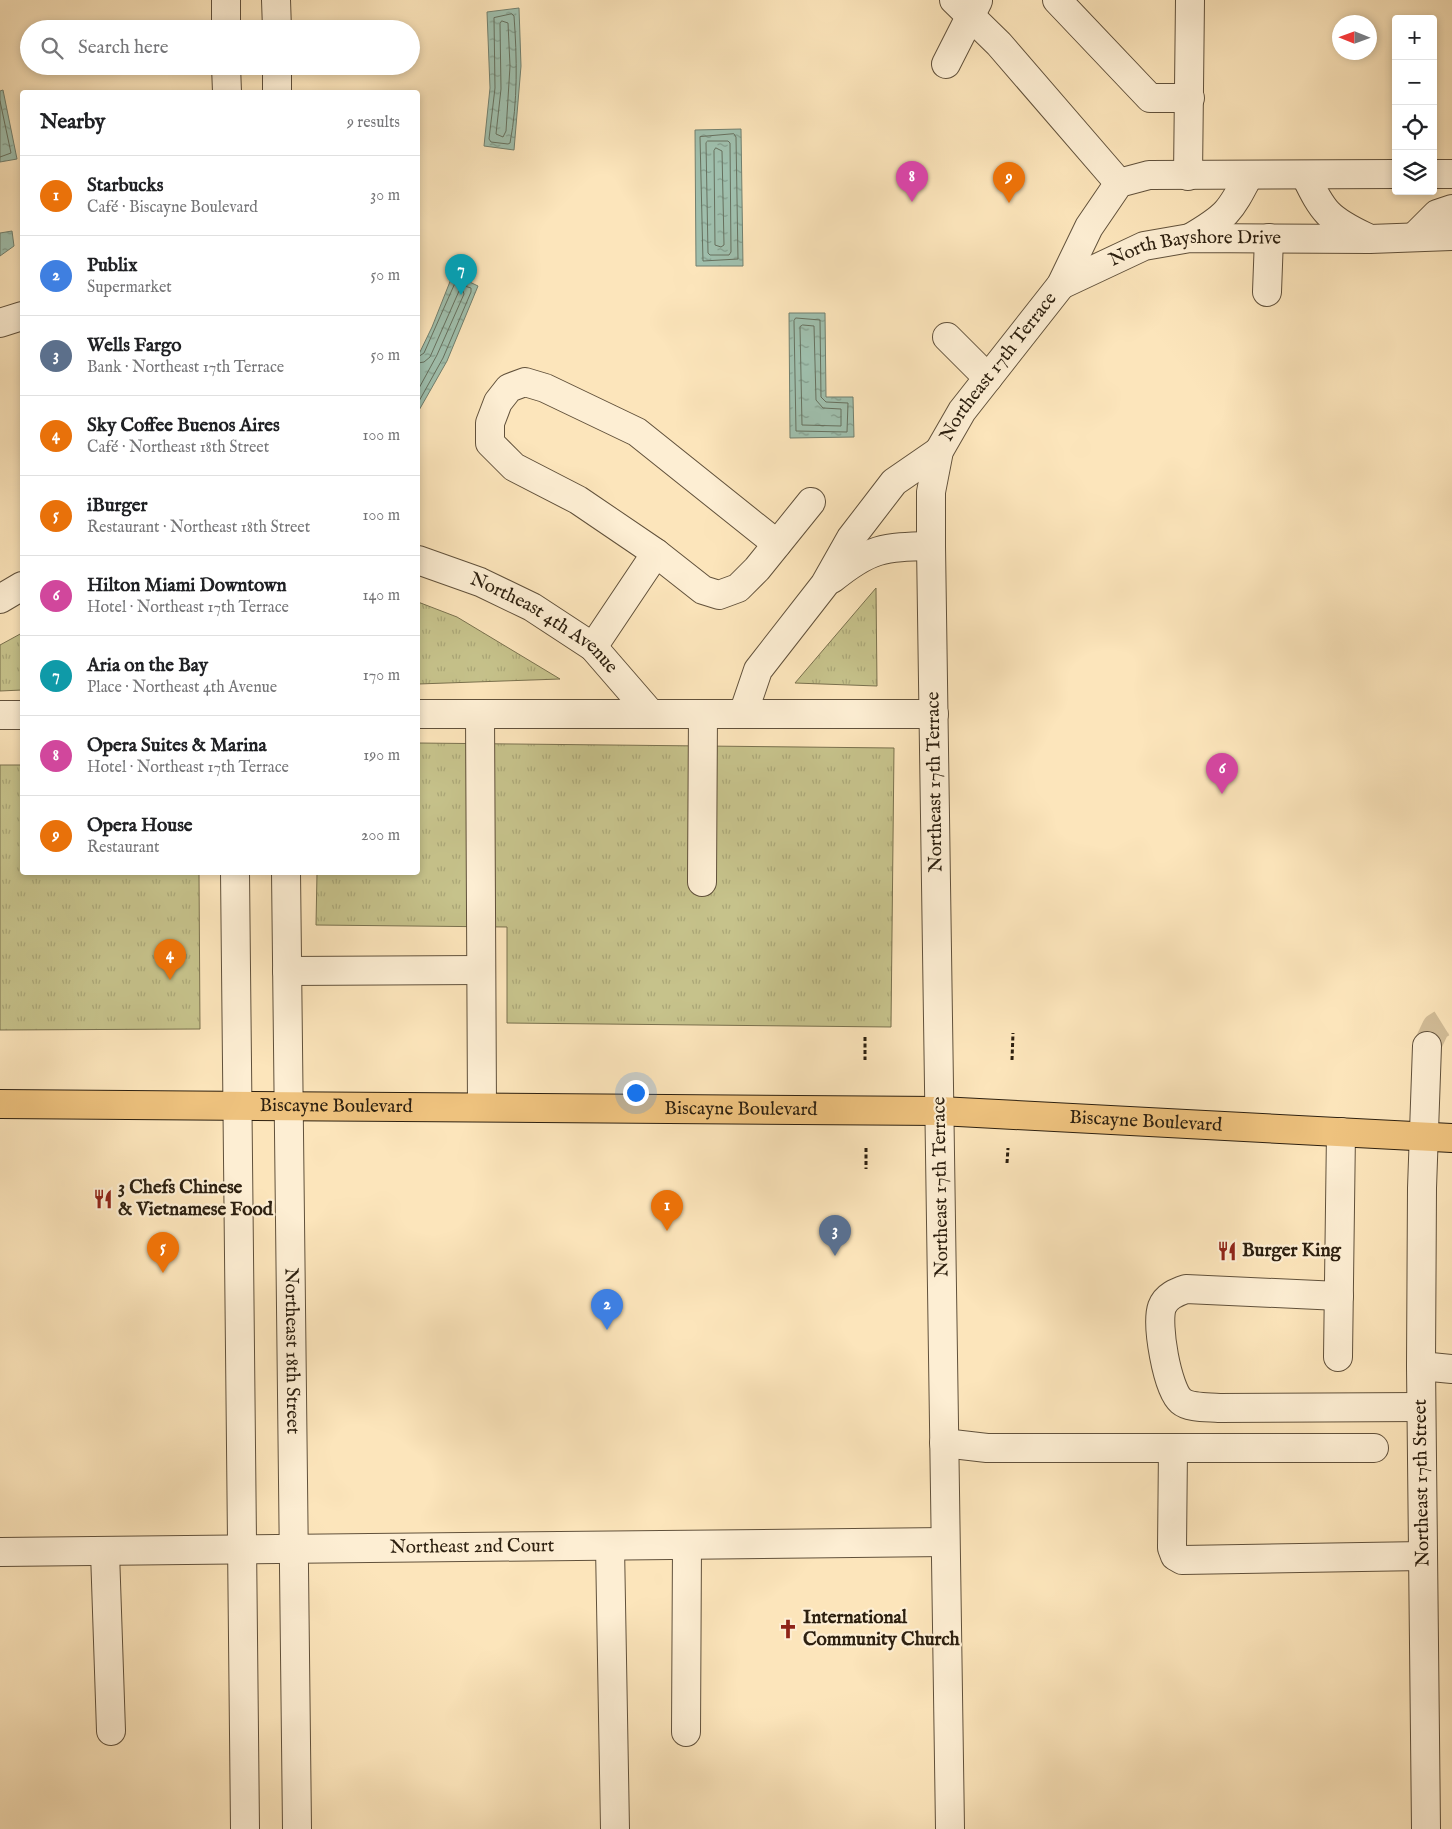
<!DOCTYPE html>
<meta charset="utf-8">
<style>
body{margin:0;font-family:"IM FELL English",serif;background:#f6f6f6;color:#202124}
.controls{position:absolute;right:15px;top:15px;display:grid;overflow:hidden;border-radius:5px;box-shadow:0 2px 8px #0003}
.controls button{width:45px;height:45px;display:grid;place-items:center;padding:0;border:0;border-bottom:1px solid #e0e0e0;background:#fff;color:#202124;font:25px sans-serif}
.compass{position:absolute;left:1332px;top:15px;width:45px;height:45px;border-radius:50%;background:#fff;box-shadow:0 2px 8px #0003;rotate:271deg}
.you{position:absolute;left:635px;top:1092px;width:18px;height:18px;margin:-12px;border:4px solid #fff;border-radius:50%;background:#1a73e8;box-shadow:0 0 0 8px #1a73e833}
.badge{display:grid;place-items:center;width:32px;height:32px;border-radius:50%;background:#d93025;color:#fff;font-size:16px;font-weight:700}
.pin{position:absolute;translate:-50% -41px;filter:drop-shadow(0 1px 2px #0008)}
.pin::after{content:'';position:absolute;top:26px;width:18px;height:15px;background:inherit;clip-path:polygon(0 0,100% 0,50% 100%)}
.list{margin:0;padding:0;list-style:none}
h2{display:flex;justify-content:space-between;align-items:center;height:65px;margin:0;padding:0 20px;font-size:21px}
h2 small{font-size:16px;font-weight:400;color:#757577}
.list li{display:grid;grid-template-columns:32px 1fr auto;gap:15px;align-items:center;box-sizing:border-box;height:80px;padding:0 20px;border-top:1px solid #e0e0e0}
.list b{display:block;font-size:19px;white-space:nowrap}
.list p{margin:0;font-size:16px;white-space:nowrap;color:#757577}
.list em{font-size:16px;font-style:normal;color:#757577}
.icon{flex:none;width:28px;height:28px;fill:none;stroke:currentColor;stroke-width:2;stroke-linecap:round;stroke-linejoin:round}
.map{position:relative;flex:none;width:1452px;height:1829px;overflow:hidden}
.search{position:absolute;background:#fff;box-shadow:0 2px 8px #0003;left:20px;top:20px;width:400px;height:55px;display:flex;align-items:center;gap:12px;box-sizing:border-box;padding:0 18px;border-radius:28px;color:#757577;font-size:19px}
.panel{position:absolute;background:#fff;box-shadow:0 2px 8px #0003;left:20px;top:90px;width:400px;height:785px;border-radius:5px}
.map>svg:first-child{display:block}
.grass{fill:url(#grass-tufts);stroke:#7a714e}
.water{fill:url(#water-ripples);stroke:#717f6e}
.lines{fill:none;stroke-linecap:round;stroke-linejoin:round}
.shore{stroke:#66705e;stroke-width:1}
.minor-tunnel{stroke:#d3be99;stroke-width:28;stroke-dasharray:28 14;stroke-linecap:butt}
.minor-casing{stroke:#61513b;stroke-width:30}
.major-casing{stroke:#2d2010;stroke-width:30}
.path{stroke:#2d2010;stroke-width:3;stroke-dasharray:4 2.5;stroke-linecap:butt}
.minor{stroke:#fdeed3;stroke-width:28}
.major{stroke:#eec27e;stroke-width:28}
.labels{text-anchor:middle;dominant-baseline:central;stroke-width:4.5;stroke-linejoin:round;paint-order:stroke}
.street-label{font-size:19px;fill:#2d2010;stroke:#fdeed3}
.poi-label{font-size:19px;font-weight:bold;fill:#2d2010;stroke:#fdeed3;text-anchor:start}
</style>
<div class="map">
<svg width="1452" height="1829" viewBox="0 0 1452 1829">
<defs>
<pattern id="grass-tufts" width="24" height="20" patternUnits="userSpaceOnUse" patternTransform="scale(1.25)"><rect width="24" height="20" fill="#c6c28b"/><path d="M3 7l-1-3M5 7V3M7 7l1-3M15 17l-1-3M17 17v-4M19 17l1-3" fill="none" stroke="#aaa677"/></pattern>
<pattern id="water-ripples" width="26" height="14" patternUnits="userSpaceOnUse" patternTransform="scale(1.25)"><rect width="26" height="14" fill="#9fbfad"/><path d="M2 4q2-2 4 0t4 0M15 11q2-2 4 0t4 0" fill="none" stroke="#829b8b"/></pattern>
</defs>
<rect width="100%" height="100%" fill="#fce5bb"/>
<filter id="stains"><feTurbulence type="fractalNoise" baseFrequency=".004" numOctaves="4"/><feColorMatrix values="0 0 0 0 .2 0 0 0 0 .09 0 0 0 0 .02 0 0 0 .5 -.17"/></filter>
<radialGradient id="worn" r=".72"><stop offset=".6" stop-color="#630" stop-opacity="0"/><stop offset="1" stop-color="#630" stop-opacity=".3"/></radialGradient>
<g class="grass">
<polygon points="876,588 877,686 795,683"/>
<polygon points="418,602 457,617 560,679 418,684"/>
<polygon points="22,633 22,690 0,691 0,645"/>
<polygon points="418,743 894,748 891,1027 507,1023 507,927 316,925 317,873 418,872"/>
<polygon points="0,765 22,765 22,872 199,873 200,1029 0,1030"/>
</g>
<g class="water">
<polygon points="519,8 521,66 514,150 484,146 490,88 487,12"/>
<polygon points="3,90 17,159 0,162 0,91"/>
<polygon points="741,129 743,266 696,266 695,130"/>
<polygon points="12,231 14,246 0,256 0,233"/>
<polygon points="453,274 478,286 447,361 418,412 418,356 432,327"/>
<polygon points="789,313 825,313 826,397 853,397 854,437 790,438"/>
</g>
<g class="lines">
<g class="shore">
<path d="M512 14 514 16C517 57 518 102 510 143L508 144 491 142 489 139 495 88 494 18Z"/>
<polygon points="502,21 508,23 510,66 506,131 503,137 496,134 501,89 500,24"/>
<polyline points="0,101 11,153 0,157"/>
<polygon points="734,134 736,137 738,259 703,261 700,137"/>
<polygon points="708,141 728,141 730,143 731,252 729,255 710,255 708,253 706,143"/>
<polygon points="716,148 722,151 724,245 721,247 715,245 714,151"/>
<polygon points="796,318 820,320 821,397 826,402 848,403 847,432 796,431 794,321"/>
<polygon points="803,325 814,326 816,400 823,408 841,409 841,426 802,425 800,327"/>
<polyline points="418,357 424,353 455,283 471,288 471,292 443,358 418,403"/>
<polyline points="418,363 424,362 430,357 459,291 463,291 464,294 437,355 418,390"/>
</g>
<polyline class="minor-tunnel" points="1427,1046 1436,1027 1452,1017"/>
<defs>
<g id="minor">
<polyline points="226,0 226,29"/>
<polyline points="276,0 277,29"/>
<polyline points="954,0 999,44 1119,183"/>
<polyline points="1057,0 1150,98 1190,98"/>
<polyline points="946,64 978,1"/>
<polyline points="226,66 227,92"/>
<polyline points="277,66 277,92"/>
<polyline points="1433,174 1452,174"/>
<path d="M1305 175C1323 212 1328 219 1366 237"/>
<polyline points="1188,176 1190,0"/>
<polyline points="1415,236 1437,214 1452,209"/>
<path d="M1190 238C1226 217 1230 212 1249 175"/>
<path id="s1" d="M1061 285 1144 246 1190 238 1370 239 1452 236"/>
<polyline points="1267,292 1269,238"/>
<polyline points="0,323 22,316"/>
<polyline points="947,337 988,378"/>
<polyline points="656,553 703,590 719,595 738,588 757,569 811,502"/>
<path id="s2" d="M418 560 480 582 532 607 593 647 651 714"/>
<path d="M832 579C870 548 883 547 931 546"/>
<polyline points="0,599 22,586"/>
<polyline points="593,647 656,553 578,500 514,467 490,443 490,423 498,402 509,388 525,382 545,388 637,432 777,544"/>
<polyline points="418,714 934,714"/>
<polyline points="480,714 482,1107"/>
<polyline points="743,714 758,670 825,584 851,538 894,482 939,451"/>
<polyline points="0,715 22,715"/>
<polyline points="235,872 245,1829"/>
<path id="s3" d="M286 872 297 1829"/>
<polyline points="702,882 703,714"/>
<polyline points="287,971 481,970"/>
<path d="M1339 1296 1186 1289C1177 1292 1166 1296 1162 1307 1156 1324 1167 1389 1181 1401 1189 1408 1207 1407 1219 1408L1421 1407"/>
<polyline points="1338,1357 1341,1132"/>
<polyline points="1421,1366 1452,1369"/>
<polyline points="944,1443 987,1448 1374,1448"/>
<polyline points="1173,1448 1172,1548 1175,1556 1182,1560 1423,1556"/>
<polyline points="610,1546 615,1829"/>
<path id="s4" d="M0 1552 945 1542"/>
<polyline points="105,1552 111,1731"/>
<polyline points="686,1732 687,1545"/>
<path id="s5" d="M950 1829 931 546V492L939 451 962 411 1061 285 1089 227 1119 183 1149 175 1396 174"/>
<polyline points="1426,1829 1421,1366 1422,1188 1427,1046"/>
</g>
<g id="major">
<path id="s6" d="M0 1104 940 1111 1452 1138"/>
</g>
</defs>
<use href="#minor" class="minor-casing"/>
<use href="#major" class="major-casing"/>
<g class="path">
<polyline points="865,1037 865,1060"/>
<polyline points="1012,1060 1013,1033"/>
<polyline points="866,1148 866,1169"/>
<polyline points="1007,1163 1008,1148"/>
</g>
<use href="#minor" class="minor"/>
<use href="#major" class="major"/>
</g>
<defs>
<symbol id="restaurant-bare" viewBox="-9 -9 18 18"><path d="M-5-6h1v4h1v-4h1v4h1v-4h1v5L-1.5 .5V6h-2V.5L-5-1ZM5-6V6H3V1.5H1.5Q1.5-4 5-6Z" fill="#8f2418" stroke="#fdeed3" stroke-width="2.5" paint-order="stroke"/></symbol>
<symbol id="church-bare" viewBox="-9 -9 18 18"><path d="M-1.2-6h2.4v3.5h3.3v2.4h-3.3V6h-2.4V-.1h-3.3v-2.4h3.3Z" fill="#8f2418" stroke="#fdeed3" stroke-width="2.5" paint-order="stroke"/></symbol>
</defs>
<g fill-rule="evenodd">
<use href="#restaurant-bare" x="89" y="1185" width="28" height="28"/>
<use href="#restaurant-bare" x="1213" y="1237" width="28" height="28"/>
<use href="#church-bare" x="774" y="1615" width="28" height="28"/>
</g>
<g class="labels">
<g class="street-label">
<text stroke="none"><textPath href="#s1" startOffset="142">North Bayshore Drive</textPath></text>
<text stroke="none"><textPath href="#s5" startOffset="1482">Northeast 17th Terrace</textPath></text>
<text stroke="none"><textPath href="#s2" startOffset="142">Northeast 4th Avenue</textPath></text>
<text transform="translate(935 782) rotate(-91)">Northeast 17th Terrace</text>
<text stroke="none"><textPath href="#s6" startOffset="336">Biscayne Boulevard</textPath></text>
<text stroke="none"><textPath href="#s6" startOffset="741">Biscayne Boulevard</textPath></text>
<text stroke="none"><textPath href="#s6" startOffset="1146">Biscayne Boulevard</textPath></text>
<text transform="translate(941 1187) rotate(-91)">Northeast 17th Terrace</text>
<text stroke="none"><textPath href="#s3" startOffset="479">Northeast 18th Street</textPath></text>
<text transform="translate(1422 1483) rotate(-91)">Northeast 17th Street</text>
<text stroke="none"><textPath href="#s4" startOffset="472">Northeast 2nd Court</textPath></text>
</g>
<g class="poi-label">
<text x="118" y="1188">3 Chefs Chinese<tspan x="118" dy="22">&amp; Vietnamese Food</tspan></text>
<text x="1242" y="1251">Burger King</text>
<text x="803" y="1618">International<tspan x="803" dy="22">Community Church</tspan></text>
</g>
</g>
<rect width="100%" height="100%" filter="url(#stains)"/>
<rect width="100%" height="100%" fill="url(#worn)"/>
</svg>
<div class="controls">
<button>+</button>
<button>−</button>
<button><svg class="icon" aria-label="locate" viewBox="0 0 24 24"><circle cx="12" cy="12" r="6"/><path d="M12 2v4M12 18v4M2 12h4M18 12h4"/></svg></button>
<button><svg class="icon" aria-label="layers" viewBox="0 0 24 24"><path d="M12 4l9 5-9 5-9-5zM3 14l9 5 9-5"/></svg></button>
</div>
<svg class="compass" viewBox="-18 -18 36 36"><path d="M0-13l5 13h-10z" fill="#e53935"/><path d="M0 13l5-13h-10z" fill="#757577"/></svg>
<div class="you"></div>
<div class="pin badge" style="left:667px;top:1231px;background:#e8710a">1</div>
<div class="pin badge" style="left:607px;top:1330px;background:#3f7fe0">2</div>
<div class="pin badge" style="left:835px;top:1256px;background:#5c6f8a">3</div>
<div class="pin badge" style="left:170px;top:980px;background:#e8710a">4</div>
<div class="pin badge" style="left:163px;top:1273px;background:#e8710a">5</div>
<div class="pin badge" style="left:1222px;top:794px;background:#d1479c">6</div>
<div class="pin badge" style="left:461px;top:295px;background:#0f9aa8">7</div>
<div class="pin badge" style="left:912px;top:202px;background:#d1479c">8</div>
<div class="pin badge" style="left:1009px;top:203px;background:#e8710a">9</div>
<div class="search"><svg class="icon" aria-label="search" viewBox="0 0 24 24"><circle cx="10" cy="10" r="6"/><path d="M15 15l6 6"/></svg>Search here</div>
<section class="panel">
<h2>Nearby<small>9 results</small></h2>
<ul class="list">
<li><span class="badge" style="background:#e8710a">1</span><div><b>Starbucks</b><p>Café · Biscayne Boulevard</p></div><em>30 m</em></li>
<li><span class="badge" style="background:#3f7fe0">2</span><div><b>Publix</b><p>Supermarket</p></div><em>50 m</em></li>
<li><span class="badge" style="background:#5c6f8a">3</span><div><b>Wells Fargo</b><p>Bank · Northeast 17th Terrace</p></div><em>50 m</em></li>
<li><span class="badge" style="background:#e8710a">4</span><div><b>Sky Coffee Buenos Aires</b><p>Café · Northeast 18th Street</p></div><em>100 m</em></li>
<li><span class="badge" style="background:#e8710a">5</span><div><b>iBurger</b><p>Restaurant · Northeast 18th Street</p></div><em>100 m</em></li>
<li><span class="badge" style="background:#d1479c">6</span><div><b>Hilton Miami Downtown</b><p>Hotel · Northeast 17th Terrace</p></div><em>140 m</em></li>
<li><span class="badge" style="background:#0f9aa8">7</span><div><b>Aria on the Bay</b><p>Place · Northeast 4th Avenue</p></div><em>170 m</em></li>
<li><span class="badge" style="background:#d1479c">8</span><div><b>Opera Suites &amp; Marina</b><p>Hotel · Northeast 17th Terrace</p></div><em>190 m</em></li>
<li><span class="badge" style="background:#e8710a">9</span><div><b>Opera House</b><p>Restaurant</p></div><em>200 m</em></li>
</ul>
</section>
</div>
